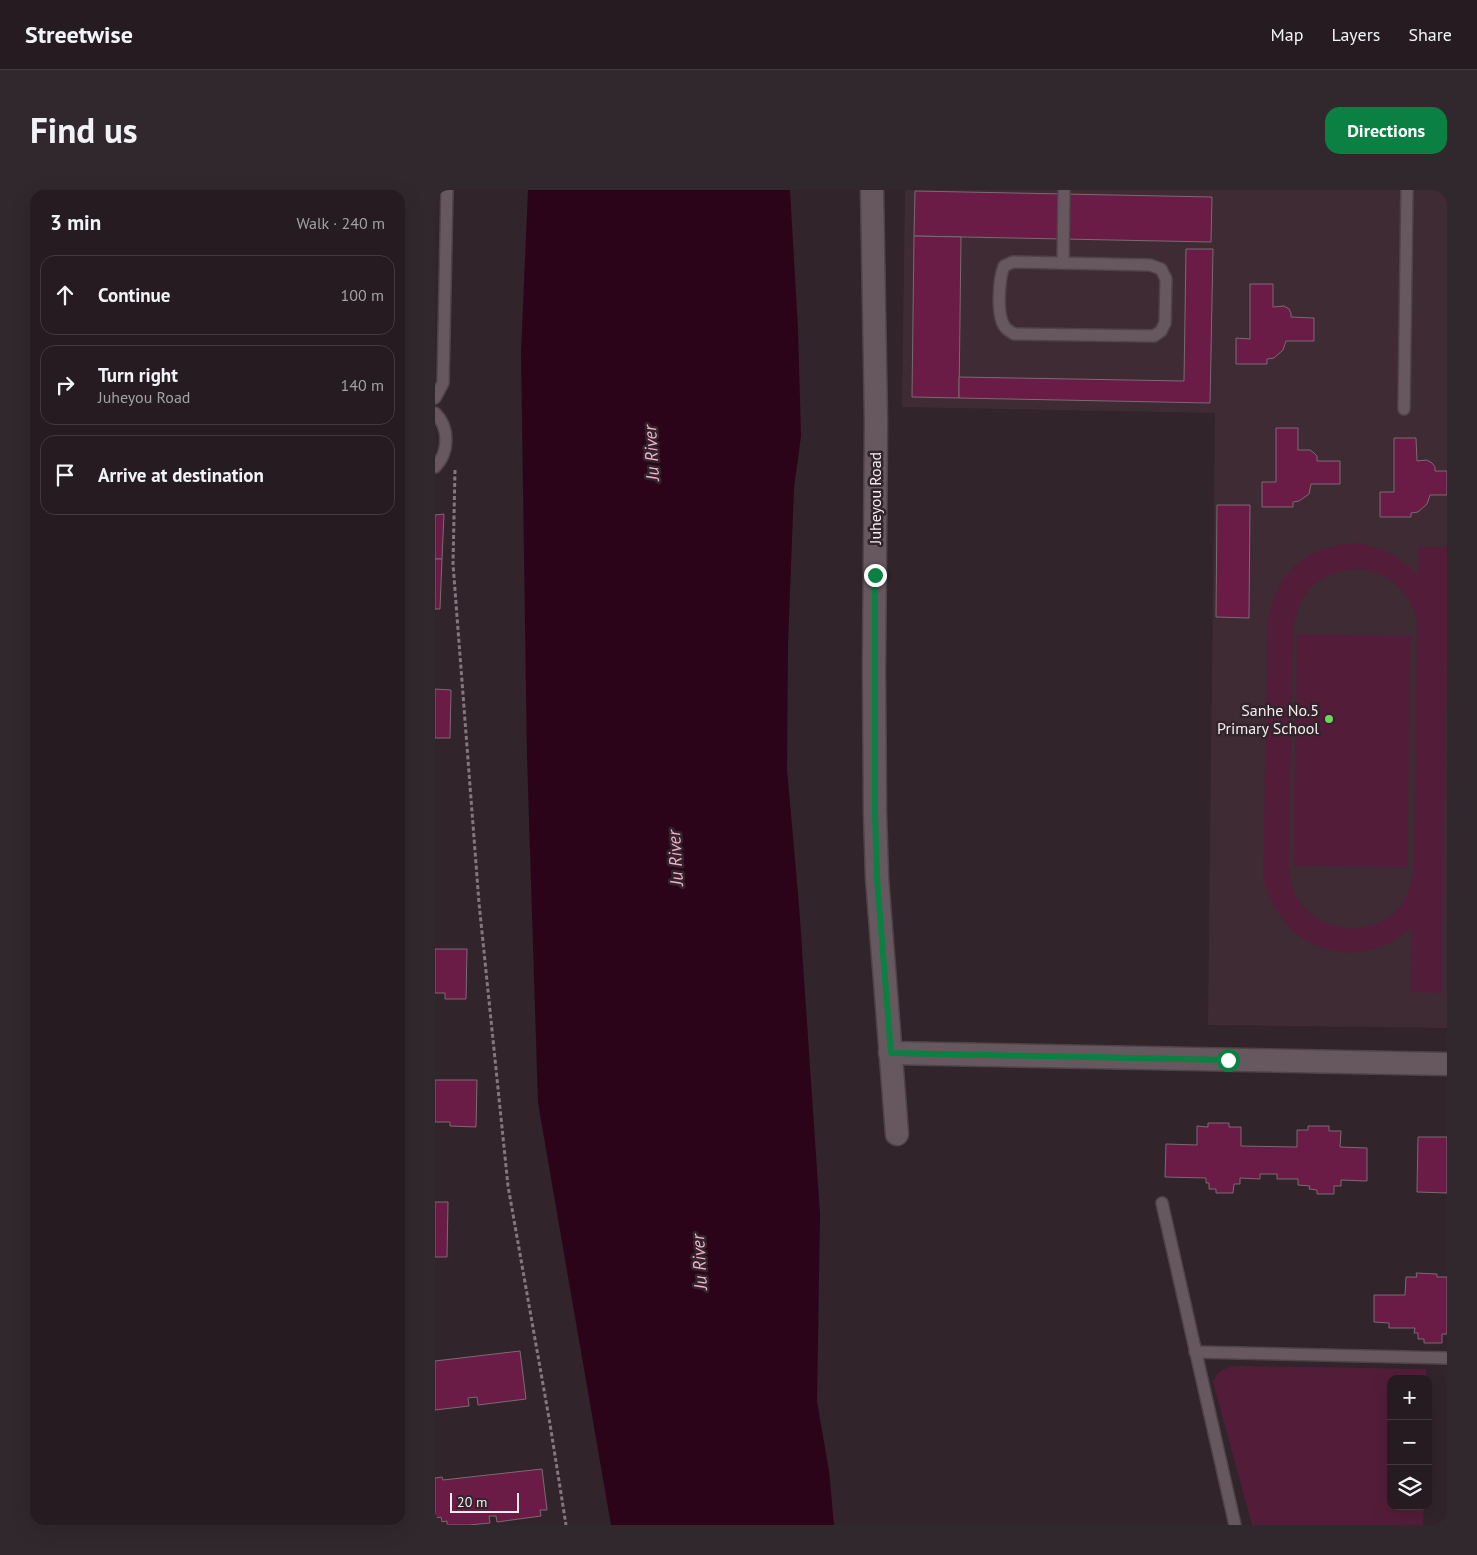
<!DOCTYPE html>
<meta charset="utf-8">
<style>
body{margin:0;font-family:"PT Sans",sans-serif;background:#31282d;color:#f1f3f6}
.controls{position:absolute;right:15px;bottom:15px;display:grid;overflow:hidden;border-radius:10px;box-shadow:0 5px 20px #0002}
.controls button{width:45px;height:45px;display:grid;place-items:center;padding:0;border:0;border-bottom:1px solid #42393e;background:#251b20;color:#f1f3f6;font:25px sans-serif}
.scale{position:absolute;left:15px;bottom:12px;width:69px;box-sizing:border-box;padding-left:5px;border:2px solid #f5ecf0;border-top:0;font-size:14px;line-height:18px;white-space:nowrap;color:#f5ecf0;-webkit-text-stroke:4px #31242a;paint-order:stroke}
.stop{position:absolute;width:15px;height:15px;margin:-11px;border:4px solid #0b8043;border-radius:50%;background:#fff}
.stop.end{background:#0b8043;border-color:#fff;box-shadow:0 1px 5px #0008}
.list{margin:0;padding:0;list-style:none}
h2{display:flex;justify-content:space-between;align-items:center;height:65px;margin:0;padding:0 20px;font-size:21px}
h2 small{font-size:16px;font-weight:400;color:#a3a1a5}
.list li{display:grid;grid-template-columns:32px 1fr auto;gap:15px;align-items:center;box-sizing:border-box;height:80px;margin:0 10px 10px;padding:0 10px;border:1px solid #42393e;border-radius:15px}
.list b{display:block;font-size:19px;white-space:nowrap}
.list p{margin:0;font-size:16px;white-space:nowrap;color:#a3a1a5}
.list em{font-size:16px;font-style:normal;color:#a3a1a5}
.icon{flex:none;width:28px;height:28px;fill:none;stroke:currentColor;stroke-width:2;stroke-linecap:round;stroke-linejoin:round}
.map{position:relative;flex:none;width:1012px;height:1335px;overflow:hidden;border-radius:15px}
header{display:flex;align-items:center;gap:30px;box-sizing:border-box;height:70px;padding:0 25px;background:#251b20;border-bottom:1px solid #42393e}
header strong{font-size:24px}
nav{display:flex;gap:28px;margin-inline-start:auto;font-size:18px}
.intro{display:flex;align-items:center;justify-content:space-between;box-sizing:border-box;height:120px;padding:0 30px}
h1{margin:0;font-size:35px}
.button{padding:12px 22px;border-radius:15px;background:#0b8043;color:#fff;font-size:18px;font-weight:700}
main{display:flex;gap:30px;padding:0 30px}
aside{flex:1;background:#251b20;border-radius:15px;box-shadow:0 5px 20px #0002}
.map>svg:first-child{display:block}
.built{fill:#3f2b34}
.green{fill:#531d3a;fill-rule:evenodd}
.water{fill:#2b041a}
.building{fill:#6a1c47;stroke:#7a6b71}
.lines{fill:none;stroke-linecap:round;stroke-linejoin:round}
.lane-casing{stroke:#4e4348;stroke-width:14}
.street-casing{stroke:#4e4348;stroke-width:25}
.path{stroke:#84787e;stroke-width:3;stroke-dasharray:4 2.5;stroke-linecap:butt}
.lane{stroke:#67585f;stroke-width:11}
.street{stroke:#67585f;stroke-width:22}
.route{stroke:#0b8043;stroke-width:6}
.poi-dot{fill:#72d25e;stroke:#31242a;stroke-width:2}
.labels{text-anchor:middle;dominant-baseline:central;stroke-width:5;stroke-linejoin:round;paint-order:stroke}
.street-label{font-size:16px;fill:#f5ecf0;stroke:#31242a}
.poi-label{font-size:16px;fill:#f5ecf0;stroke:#31242a;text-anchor:end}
.water-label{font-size:18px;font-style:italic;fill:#f4afce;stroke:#31242a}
</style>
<header>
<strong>Streetwise</strong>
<nav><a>Map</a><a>Layers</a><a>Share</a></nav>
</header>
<div class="intro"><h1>Find us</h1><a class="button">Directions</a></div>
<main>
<aside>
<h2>3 min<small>Walk · 240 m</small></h2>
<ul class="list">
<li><svg class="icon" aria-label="ahead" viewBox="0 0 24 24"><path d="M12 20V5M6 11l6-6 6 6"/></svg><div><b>Continue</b></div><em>100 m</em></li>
<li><svg class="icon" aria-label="right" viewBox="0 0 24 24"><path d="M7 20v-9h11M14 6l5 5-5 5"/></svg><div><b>Turn right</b><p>Juheyou Road</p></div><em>140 m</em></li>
<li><svg class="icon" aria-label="arrive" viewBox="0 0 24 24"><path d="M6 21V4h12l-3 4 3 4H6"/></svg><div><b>Arrive at destination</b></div></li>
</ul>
</aside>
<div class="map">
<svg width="1012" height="1335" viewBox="0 0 1012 1335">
<rect width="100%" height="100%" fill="#31242a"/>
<polygon class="built" points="470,0 1012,0 1012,838 773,835 780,223 467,217"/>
<g class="green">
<path d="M920 353C948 357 963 366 983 385L984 356 1012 357V474L1006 803 976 802 977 738C968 744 959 752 948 756 891 778 840 743 828 685L833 427C845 378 871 357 920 353ZM922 379C956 383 972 398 982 430L979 681C976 695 973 709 962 720 934 749 883 743 862 708 857 699 856 689 854 679L858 442C862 403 883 382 922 379Z"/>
<polygon points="862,444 976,446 972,677 858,676"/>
<path d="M800 1176 991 1179V1189H956V1316H989L988 1335H817L778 1192C783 1180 788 1179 800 1176Z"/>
</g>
<polygon class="water" points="93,0 355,0 363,139 366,246 359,298 353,454 352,579 364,715 385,1024 382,1212 394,1281 399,1335 176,1335 103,913 92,567 86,162"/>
<g class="building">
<polygon points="480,1 777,7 776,52 479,46"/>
<polygon points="479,46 526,47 524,208 477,207"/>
<polygon points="751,59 778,59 775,213 524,208 524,187 749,191"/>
<polygon points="815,94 838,94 838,117 849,116 854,119 856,123 856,127 879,128 879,151 851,151 848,160 839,168 832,169 832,174 801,174 801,148 815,149"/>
<polygon points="841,238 863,238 863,260 875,260 879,263 882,266 882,271 905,271 905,294 876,294 874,304 864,311 858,312 858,317 827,317 827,292 841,292"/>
<polygon points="959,248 981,248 982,271 992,270 997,273 1000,277 1000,281 1012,281 1012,305 995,305 992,314 983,322 976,323 976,327 945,327 945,302 959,302"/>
<polygon points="782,315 815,315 814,428 781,427"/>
<polygon points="9,324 7,369 0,369 0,325"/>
<polygon points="0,369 7,369 5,419 0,419"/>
<polygon points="0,499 16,500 15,548 0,548"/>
<polygon points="0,759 32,759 31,809 10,809 10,803 0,803"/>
<polygon points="0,890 42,890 41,937 15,936 15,932 0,932"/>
<polygon points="773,933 794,933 794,937 806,937 806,956 862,957 862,940 873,940 873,936 894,936 894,941 906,941 905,957 932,958 932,991 906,990 906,996 899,996 899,1004 882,1004 882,1000 874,999 875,996 863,995 863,989 842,989 842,984 825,984 825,989 805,988 805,994 799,994 798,1003 781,1003 781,999 774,999 774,993 771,993 771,988 730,987 731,954 762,955 762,936 773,937"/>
<polygon points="983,947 1012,947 1012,1003 982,1002"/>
<polygon points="0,1012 13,1012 12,1067 0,1067"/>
<polygon points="981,1083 1002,1084 1002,1087 1012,1087 1012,1144 1007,1144 1007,1153 989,1153 989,1149 983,1149 983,1143 979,1143 980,1138 954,1138 954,1133 939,1132 939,1105 970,1105 971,1087 982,1087"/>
<polygon points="85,1161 91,1209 43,1215 42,1207 33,1208 34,1216 0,1220 0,1171"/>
<polygon points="107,1279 112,1320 105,1320 106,1326 62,1332 61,1326 54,1326 55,1333 34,1335 12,1335 12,1331 7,1332 6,1327 0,1328 0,1288 7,1287 8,1290"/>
</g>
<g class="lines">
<defs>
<g id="lane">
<path d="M578 72 715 75 726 79 731 89 730 133 726 141 719 146 579 144C576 142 572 140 570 137 561 126 564 88 569 76Z"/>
<polyline points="628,73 629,0"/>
<polyline points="0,208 8,193 12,0"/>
<polyline points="969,219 972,0"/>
<path d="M0 223C15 238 14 263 0 277"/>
<polyline points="727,1013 800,1335"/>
<polyline points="760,1162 1012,1168"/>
</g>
<g id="street">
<polyline points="437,0 441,232 439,480 440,623 442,688 462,944"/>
<polyline points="455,863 1012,874"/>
</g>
</defs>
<use href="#lane" class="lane-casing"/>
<use href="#street" class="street-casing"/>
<polyline class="path" points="20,280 18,374 44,713 73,996 115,1234 131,1335"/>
<use href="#lane" class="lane"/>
<use href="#street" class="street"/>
</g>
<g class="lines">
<polyline class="route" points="440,385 440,623 442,688 456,863 793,870"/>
</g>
<circle class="poi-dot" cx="894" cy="529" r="5"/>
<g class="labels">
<g class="street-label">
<text transform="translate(440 308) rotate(-90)">Juheyou Road</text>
</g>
<g class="poi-label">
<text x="884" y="520">Sanhe No.5<tspan x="884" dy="18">Primary School</tspan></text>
</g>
<g class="water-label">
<text transform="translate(216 263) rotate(-93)">Ju River</text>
<text transform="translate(240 668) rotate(-93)">Ju River</text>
<text transform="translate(264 1072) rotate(-93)">Ju River</text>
</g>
</g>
</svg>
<div class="controls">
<button>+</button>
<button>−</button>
<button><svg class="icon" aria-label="layers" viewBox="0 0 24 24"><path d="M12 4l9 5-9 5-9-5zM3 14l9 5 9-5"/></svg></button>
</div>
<div class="scale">20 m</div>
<div class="stop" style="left:793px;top:870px"></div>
<div class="stop end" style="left:440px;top:385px"></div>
</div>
</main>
